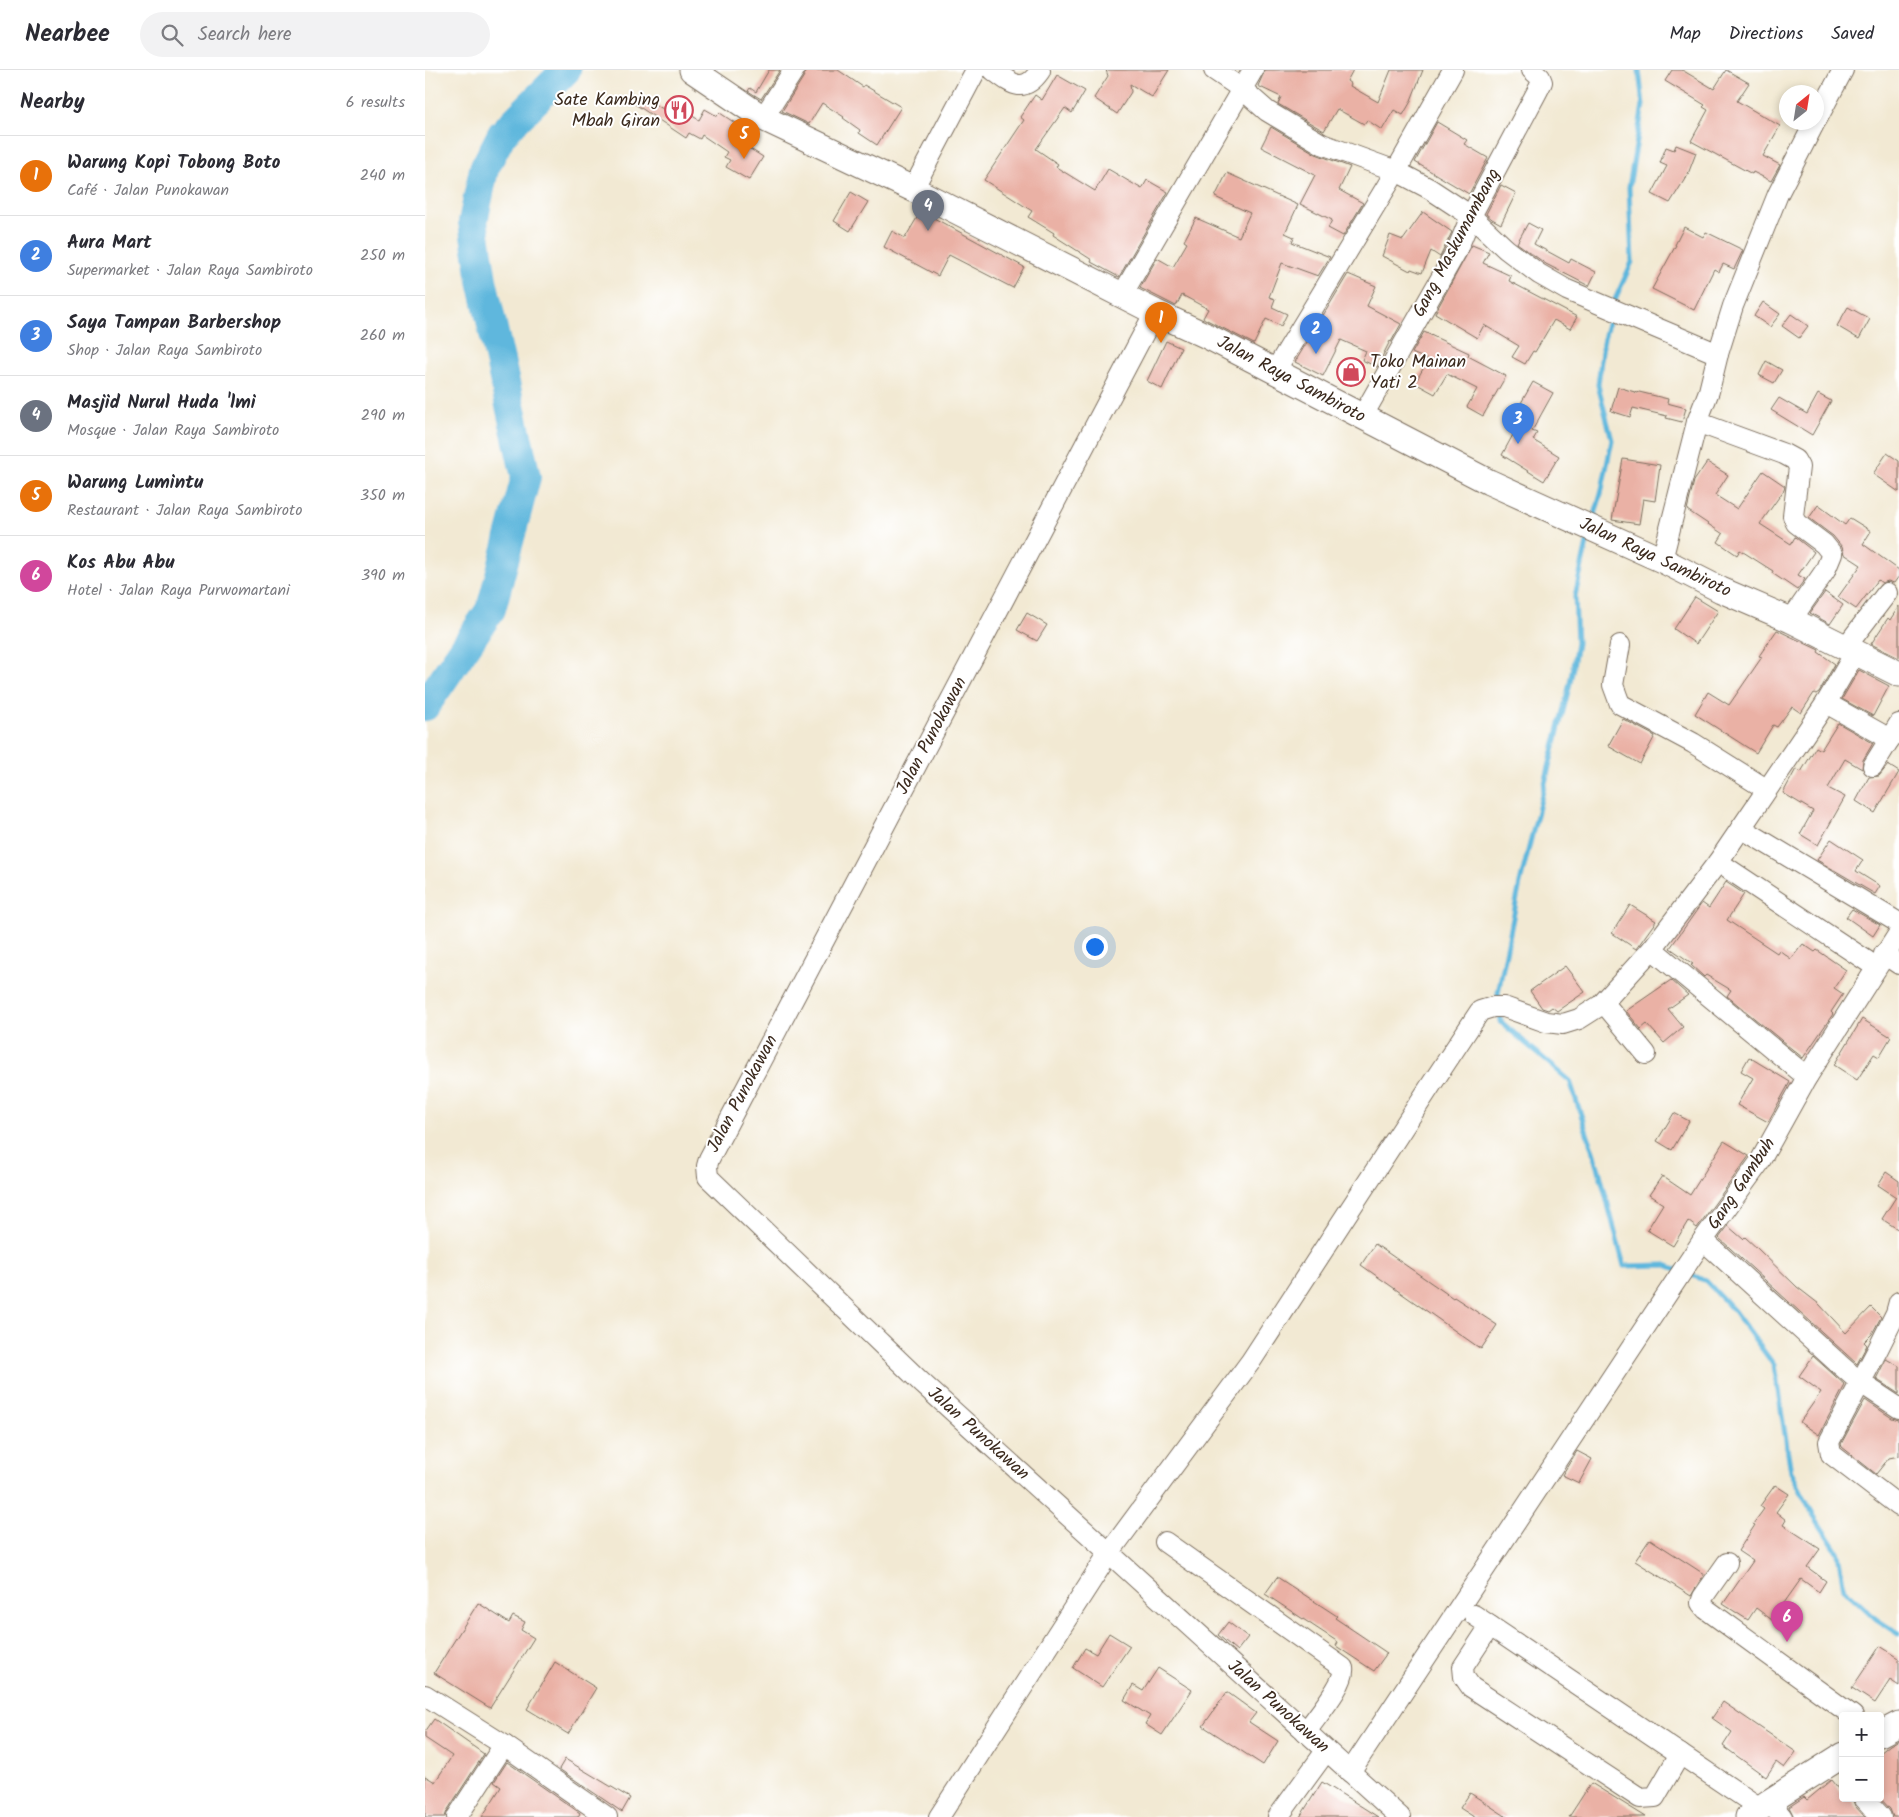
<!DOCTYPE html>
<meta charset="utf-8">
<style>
body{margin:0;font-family:Kalam,sans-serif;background:#f2f2f3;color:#2b2b33}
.controls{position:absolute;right:15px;bottom:15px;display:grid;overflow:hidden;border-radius:5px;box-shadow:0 2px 8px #0003}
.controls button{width:45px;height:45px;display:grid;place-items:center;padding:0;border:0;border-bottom:1px solid #e1e1e2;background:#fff;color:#2b2b33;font:25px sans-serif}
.compass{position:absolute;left:1354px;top:15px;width:45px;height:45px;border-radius:50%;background:#fff;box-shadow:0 2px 8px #0003;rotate:30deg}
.you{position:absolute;left:669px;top:876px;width:18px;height:18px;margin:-12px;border:4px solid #fff;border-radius:50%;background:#1a73e8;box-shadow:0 0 0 8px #1a73e833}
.badge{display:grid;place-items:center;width:32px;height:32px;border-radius:50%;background:#d1495b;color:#fff;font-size:16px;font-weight:700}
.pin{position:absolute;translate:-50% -41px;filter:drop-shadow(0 1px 2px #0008)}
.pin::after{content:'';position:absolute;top:26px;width:18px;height:15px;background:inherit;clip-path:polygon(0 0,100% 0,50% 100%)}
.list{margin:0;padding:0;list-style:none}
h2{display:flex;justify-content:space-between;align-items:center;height:65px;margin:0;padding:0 20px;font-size:21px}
h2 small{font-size:16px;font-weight:400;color:#7c7c81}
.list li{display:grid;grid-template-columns:32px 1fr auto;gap:15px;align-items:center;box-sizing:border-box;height:80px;padding:0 20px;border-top:1px solid #e1e1e2}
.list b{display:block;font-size:19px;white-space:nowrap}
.list p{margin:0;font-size:16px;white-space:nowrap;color:#7c7c81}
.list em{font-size:16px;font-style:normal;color:#7c7c81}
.icon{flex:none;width:28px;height:28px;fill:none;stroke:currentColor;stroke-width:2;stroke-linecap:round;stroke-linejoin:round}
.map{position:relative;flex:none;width:1474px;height:1747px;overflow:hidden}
header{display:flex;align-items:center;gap:30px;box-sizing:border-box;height:70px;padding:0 25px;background:#fff;border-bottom:1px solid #e1e1e2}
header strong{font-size:24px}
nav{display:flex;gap:28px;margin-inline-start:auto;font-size:18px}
.search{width:350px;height:45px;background:#f2f2f3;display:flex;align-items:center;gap:12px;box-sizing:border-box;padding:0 18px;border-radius:28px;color:#7c7c81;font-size:19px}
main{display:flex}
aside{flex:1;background:#fff}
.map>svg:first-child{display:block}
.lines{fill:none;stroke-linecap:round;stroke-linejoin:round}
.stream{stroke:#5fb7dd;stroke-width:5}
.river{stroke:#5fb7dd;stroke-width:30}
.building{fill:#eab1a5}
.minor-casing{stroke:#7b6d5d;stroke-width:22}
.tertiary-casing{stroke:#7b6d5d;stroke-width:27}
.minor{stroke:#fff;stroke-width:20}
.tertiary{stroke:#fff;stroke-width:25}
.labels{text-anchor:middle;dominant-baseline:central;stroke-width:4;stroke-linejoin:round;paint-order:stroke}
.poi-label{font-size:18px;fill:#3b2a1e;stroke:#fff;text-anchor:end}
.street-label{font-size:18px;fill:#3b2a1e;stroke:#fff}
</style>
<header>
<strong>Nearbee</strong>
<div class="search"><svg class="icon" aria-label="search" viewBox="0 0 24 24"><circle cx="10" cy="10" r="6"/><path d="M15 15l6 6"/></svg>Search here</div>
<nav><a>Map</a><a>Directions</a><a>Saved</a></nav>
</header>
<main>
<aside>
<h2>Nearby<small>6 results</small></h2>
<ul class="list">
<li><span class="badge" style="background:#e8710a">1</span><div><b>Warung Kopi Tobong Boto</b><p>Café · Jalan Punokawan</p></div><em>240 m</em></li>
<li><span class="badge" style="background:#3f7fe0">2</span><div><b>Aura Mart</b><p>Supermarket · Jalan Raya Sambiroto</p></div><em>250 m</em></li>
<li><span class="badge" style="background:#3f7fe0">3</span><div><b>Saya Tampan Barbershop</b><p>Shop · Jalan Raya Sambiroto</p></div><em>260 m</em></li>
<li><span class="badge" style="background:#6b7280">4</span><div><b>Masjid Nurul Huda 'lmi</b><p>Mosque · Jalan Raya Sambiroto</p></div><em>290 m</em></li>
<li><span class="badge" style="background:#e8710a">5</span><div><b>Warung Lumintu</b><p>Restaurant · Jalan Raya Sambiroto</p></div><em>350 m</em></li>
<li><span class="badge" style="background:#d1479c">6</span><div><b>Kos Abu Abu</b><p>Hotel · Jalan Raya Purwomartani</p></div><em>390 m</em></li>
</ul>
</aside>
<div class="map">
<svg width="1474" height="1747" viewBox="0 0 1474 1747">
<rect width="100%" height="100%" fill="#fff"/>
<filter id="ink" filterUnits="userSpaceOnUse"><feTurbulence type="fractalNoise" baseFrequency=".02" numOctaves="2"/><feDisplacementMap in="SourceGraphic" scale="10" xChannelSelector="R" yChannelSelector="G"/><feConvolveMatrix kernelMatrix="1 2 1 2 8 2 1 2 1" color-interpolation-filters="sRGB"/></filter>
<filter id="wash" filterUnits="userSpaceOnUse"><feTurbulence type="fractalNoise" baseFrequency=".0096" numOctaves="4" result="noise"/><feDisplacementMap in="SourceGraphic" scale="20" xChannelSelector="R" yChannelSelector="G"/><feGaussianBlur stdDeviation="1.12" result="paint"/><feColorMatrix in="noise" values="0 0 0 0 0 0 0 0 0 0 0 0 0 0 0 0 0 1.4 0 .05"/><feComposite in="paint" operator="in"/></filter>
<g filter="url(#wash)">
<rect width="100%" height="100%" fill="#f2e9d3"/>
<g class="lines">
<g class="stream">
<polyline points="1188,234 1207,192 1204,117 1218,35 1214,0"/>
<polyline points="1168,451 1176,424 1187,370 1173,315 1178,273 1186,242"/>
<polyline points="1074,932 1073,923 1095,813 1145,613 1152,573 1150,526 1164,464"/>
<polyline points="1075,941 1076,952 1145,1011 1174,1100 1199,1196 1241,1195 1254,1200"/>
<polyline points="1262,1203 1281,1211 1309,1241 1349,1295 1366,1402 1389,1446 1413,1483 1419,1519 1451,1549 1474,1564"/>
</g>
<polyline class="river" points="0,636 66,539 101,407 57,210 48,152 59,99 77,64 141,0"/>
</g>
<g id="blocks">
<g class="building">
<polygon points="344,0 355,0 336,29 323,21 325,18 331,22"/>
<polygon points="381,0 413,0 438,17 439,15 476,37 452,75 434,63 435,60 418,48 419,47 397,33 384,54 357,41 379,6"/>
<polygon points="681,0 744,0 727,27 705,14 706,22 692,44 669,28 683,6"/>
<polygon points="840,0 928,0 922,11 926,14 925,16 953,32 966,0 998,0 985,33 978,45 969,40 957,60 942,50 939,54 912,39 899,61 853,34 856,27 833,16"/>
<polygon points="1247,0 1257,0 1289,19 1301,0 1324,13 1312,31 1355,56 1338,86 1355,95 1346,111 1328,102 1327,104 1266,71 1283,40 1278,37 1280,35 1240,11"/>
<polygon points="632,5 660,21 647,43 640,38 611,79 633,94 631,97 670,121 683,99 717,119 722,110 743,122 694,207 666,192 667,190 628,165 629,163 603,147 607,141 559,110 599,50 595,47 610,25 617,30"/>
<polygon points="216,26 238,39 243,31 274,50 280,39 292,46 295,43 310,53 303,65 338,87 324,110 301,97 305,90 299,87 302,82 277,65 275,69 264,63 261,68 210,34"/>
<polygon points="1012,52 1042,70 1039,74 1063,88 1044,124 990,92"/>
<polygon points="846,57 891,84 925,97 914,120 938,133 918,166 903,158 907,150 875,134 890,105 836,77"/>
<polygon points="1251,75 1271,83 1263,104 1245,133 1227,124 1242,96 1235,93 1241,77 1249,80"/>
<polygon points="802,103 873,135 860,163 869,167 867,172 905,187 893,206 857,193 844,227 850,229 847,237 862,244 856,256 841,249 829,274 778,248 783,239 757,225 751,236 715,218 732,188 748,197 762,173 759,171 771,148 814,167 825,143 790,127"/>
<polygon points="1076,115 1091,123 1076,154 1067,149 1061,144"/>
<polygon points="426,122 443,132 425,161 409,151"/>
<polygon points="496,141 599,197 588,218 524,185 513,206 459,177 467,161 480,168"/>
<polygon points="998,142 1027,162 1015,187 1006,181 997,203 986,199 985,201 957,186 965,165 978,170"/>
<polygon points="1103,153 1116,160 1109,174 1144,193 1146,189 1171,202 1164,216 1121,194 1092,173"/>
<polygon points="1259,157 1278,167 1281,162 1318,180 1309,199 1298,194 1294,202 1289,199 1269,240 1227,219 1251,175 1250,175"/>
<polygon points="1047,175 1064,182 1058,193 1086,206 1084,211 1152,247 1145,259 1129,250 1110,282 1108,281 1100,294 1087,287 1094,276 1059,255 1052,268 1010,243"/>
<polygon points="923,204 951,216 942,236 976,254 966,272 965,271 952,297 937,290 941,281 916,270 898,306 870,292"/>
<polygon points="1338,232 1355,244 1345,257 1329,246"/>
<polygon points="1423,237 1445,249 1434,269 1412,256"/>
<polygon points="1366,244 1383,256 1374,268 1357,256"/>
<polygon points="999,262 1044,283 1043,286 1081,306 1058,346 1042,337 1052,319 1022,304 1010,324 990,313 1003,290 987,283"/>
<polygon points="741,271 756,278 737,319 722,311"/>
<polygon points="1341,291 1357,300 1349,313 1334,305"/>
<polygon points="1108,312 1128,323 1107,361 1112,363 1108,370 1134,386 1119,411 1077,385 1103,337 1096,333"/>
<polygon points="1193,317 1213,323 1214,322 1243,329 1242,333 1261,338 1257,352 1241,348 1242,346 1208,338 1205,347 1186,341"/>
<polygon points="1393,324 1406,331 1387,365 1346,340 1354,328 1382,344"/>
<polygon points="1462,383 1474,391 1474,422 1448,404"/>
<polygon points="1198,389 1235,395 1230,431 1218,429 1214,454 1187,450"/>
<polygon points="1282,392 1303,405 1290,425 1312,439 1338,401 1360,416 1359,420 1335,454 1366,474 1370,467 1389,482 1373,505 1380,509 1372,520 1347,503 1348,501 1315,480 1312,485 1293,472 1298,464 1262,440 1269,411"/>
<polygon points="1393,435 1420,455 1425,448 1446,461 1438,474 1474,500 1474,506 1469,513 1463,511 1457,513 1453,510 1431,539 1413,527 1436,495 1419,484 1417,477 1408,466 1384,448"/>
<polygon points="1400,522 1418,535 1405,554 1385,543"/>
<polygon points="1270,527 1293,541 1271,574 1249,559"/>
<polygon points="1474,536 1474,588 1446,574 1463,548 1465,550"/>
<polygon points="602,543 622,555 612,571 592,560"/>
<polygon points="1352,560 1394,580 1393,582 1410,594 1394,622 1391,624 1389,623 1376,643 1367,637 1352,657 1348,655 1331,683 1270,644 1283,622 1304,635 1337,587 1334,586"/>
<polygon points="1434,600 1464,616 1448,646 1417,629"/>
<polygon points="1198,649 1230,666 1215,694 1183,676"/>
<polygon points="1413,653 1448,673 1438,690 1437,699 1420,689 1403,718 1420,727 1393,775 1375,764 1388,741 1358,723 1371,699 1376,702 1391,677 1396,680"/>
<polygon points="1463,695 1474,702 1450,743 1431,731 1444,707 1454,706"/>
<polygon points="1406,769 1438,790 1431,801 1455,816 1450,824 1392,790"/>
<polygon points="1301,812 1319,824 1302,850 1352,883 1354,880 1366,889 1378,874 1390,882 1392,880 1421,900 1409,918 1418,924 1406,942 1408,944 1378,988 1302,926 1306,920 1281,905 1279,907 1266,895 1268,894 1245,878 1277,833 1284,838"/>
<polygon points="1205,835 1231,851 1211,879 1187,863"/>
<polygon points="1427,839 1455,855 1448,866 1421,847"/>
<polygon points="1140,896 1160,922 1132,941 1127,937 1123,940 1117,938 1105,921"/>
<polygon points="1246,910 1263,925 1243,939 1258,957 1239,973 1222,954 1216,959 1201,941"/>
<polygon points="1437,949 1466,967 1454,987 1449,984 1432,1010 1409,995"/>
<polygon points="1324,987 1365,1012 1343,1052 1312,1035 1328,1008 1316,1001"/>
<polygon points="1249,1043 1264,1051 1247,1080 1232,1071"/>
<polygon points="1299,1071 1324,1086 1272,1158 1263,1151 1248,1176 1222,1160 1238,1134 1224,1125 1237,1106 1265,1125"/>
<polygon points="1461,1102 1474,1111 1474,1160 1457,1149 1471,1127 1453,1115"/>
<polygon points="1303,1156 1318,1169 1320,1167 1333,1179 1372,1217 1394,1234 1421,1263 1446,1237 1456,1247 1447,1264 1439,1272 1442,1275 1432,1294 1294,1168"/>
<polygon points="950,1174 1028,1228 1029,1227 1072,1255 1056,1279 936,1195"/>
<polygon points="1388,1286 1420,1315 1394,1365 1375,1352 1396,1322 1374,1306"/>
<polygon points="1461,1289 1474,1296 1474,1324 1451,1309"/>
<polygon points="1440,1330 1467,1348 1474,1350 1474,1386 1464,1388 1451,1404 1417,1377 1416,1374"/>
<polygon points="1152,1381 1167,1389 1154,1413 1137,1405"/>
<polygon points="1350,1415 1364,1424 1351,1442 1361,1450 1358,1455 1395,1479 1382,1497 1401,1511 1394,1522 1376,1509 1347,1550 1331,1538 1323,1550 1298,1534 1328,1491 1313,1481 1330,1455 1328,1454 1339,1439 1335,1436"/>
<polygon points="1225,1469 1279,1504 1266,1526 1210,1491"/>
<polygon points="852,1507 912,1546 910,1548 962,1583 949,1601 911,1576 913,1572 840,1524"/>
<polygon points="53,1533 84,1553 88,1546 100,1552 96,1560 109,1568 65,1638 9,1603"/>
<polygon points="803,1552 823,1567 812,1581 793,1565"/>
<polygon points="684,1563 705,1576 677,1617 648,1598 660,1578 671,1584"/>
<polygon points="1455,1576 1474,1588 1474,1616 1465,1610 1450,1633 1427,1618"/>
<polygon points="130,1592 171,1618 143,1664 102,1639"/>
<polygon points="733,1598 767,1620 737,1665 720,1654 725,1646 699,1630 708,1615 718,1621"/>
<polygon points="802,1622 831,1643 824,1652 853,1671 838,1695 778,1656"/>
<polygon points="1298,1632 1371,1682 1359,1698 1351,1692 1341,1707 1298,1676 1307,1662 1287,1648"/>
<polygon points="9,1649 59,1684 22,1741 20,1747 0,1747 0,1706 10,1712 27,1686 0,1668 0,1662"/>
<polygon points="1474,1670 1474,1747 1468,1747 1465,1739 1455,1728 1455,1683 1465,1675"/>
<polygon points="140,1689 205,1728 197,1742 134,1699"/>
<polygon points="82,1692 155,1743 153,1747 57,1747 76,1717 69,1712"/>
<polygon points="1406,1710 1418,1725 1418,1728 1427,1728 1430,1736 1440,1747 1369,1747 1364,1737 1379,1727 1382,1730"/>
<polygon points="897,1712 923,1728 953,1747 875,1747"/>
<polygon points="1166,1713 1221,1747 1144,1747"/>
<polygon points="1045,1723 1082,1747 1049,1747 1035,1738"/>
</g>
</g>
</g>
<g filter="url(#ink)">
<use href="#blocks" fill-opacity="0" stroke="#7b6d5d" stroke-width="1"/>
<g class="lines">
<defs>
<g id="minor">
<path d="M568 0C587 14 598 25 615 1"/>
<polyline points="789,0 817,19 842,41 897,74 971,101 1005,119 1046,146 1081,179 1114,204 1142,220 1293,284"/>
<polyline points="338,48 369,0"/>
<polyline points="1392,49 1418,0"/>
<polyline points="488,119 551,0"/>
<polyline points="697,225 828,0"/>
<polyline points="730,242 284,1089 282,1096 283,1107 497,1313 975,1747"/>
<polyline points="850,301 971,101 1028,0"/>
<polyline points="937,347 1032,180 1046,146 1113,20 1117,12 1115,7 1107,0"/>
<polyline points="1272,352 1359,384 1370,390 1374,397 1368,446 1371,453 1399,474 1407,484 1400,501 1366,550"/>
<polyline points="1237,490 1272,352 1284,321 1293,284 1308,236 1353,124 1390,52"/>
<polyline points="1195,575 1188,615 1195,634 1268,673 1341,719"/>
<polyline points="1420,578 1462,523"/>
<polyline points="1401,633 1465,669"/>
<polyline points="1448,696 1474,654"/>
<polyline points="1316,758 1474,853"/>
<polyline points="1293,792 1451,897"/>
<polyline points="1474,863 1382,1007 1334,1093 1278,1170 1414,1294 1436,1313 1474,1338"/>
<polyline points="1227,879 1382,1007"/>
<polyline points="1459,884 1474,894"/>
<polyline points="1179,933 1221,984"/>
<polyline points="1474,1232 1471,1243 1453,1279 1404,1372 1406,1384 1474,1436"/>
<path d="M740 1472 918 1598C921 1613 890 1648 881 1662"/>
<polyline points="1302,1493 1278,1527 1276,1533 1281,1539 1428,1646"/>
<polyline points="1049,1545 1335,1738"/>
<polyline points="1065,1556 1038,1597 1039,1607 1046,1617 1215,1728 1230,1727 1255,1684"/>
<polyline points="0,1625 79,1675 182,1747"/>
<polyline points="925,1702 1278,1170"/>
<polyline points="1439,1728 1456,1747"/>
<polyline points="1344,1732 1357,1747"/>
<polyline points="32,1747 79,1675"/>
<polyline points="514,1747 684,1483 826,1291 1006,1015 1055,941 1068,937 1079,937 1121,952 1138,954 1154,949 1176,935 1227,879 1293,792 1401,633 1430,583"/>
<polyline points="853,1747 901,1681"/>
</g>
<g id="tertiary">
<polyline points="267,0 338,48 488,119 730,242 782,266 1064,412 1237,490 1296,520 1366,550 1474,604"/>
<polyline points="1455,1664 1474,1654"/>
<polyline points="1323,1747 1344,1732 1418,1685"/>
</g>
</defs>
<use href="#minor" class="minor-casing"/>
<use href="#tertiary" class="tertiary-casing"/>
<use href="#minor" class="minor"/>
<use href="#tertiary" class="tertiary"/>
</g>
</g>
<defs>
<symbol id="restaurant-ring" viewBox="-11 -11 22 22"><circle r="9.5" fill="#fff" stroke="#d1495b" stroke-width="1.5"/><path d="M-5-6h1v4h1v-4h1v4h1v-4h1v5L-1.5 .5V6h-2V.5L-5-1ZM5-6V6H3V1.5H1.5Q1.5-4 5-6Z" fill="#d1495b"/></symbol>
<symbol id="shop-ring" viewBox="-11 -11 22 22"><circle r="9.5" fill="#fff" stroke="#d1495b" stroke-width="1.5"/><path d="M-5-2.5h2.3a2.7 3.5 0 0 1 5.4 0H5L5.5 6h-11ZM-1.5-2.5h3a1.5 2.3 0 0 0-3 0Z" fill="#d1495b"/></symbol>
</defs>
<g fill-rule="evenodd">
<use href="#restaurant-ring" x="238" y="24" width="32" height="32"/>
<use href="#shop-ring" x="910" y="286" width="32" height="32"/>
</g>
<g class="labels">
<g class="poi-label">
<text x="235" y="30">Sate Kambing<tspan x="235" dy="21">Mbah Giran</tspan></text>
<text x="945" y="292" text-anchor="start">Toko Mainan<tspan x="945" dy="21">Yati 2</tspan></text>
</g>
<g class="street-label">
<text transform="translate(1032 173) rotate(-62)">Gang Maskumambang</text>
<text transform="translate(866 310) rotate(28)">Jalan Raya Sambiroto</text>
<text transform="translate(1230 488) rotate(25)">Jalan Raya Sambiroto</text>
<text transform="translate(507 666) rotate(-62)">Jalan Punokawan</text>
<text transform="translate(318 1024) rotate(-62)">Jalan Punokawan</text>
<text transform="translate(1317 1114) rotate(-56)">Gang Gambuh</text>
<text transform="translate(553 1364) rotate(42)">Jalan Punokawan</text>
<text transform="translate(853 1637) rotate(42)">Jalan Punokawan</text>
</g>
</g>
</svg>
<div class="controls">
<button>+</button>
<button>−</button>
</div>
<svg class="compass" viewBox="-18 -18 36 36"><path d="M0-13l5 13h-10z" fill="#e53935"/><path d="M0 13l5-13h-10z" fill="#7c7c81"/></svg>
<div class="you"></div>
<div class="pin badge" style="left:736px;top:273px;background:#e8710a">1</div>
<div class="pin badge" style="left:891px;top:284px;background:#3f7fe0">2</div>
<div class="pin badge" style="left:1093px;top:374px;background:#3f7fe0">3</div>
<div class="pin badge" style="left:503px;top:161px;background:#6b7280">4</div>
<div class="pin badge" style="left:319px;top:89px;background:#e8710a">5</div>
<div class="pin badge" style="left:1362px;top:1572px;background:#d1479c">6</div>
</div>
</main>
